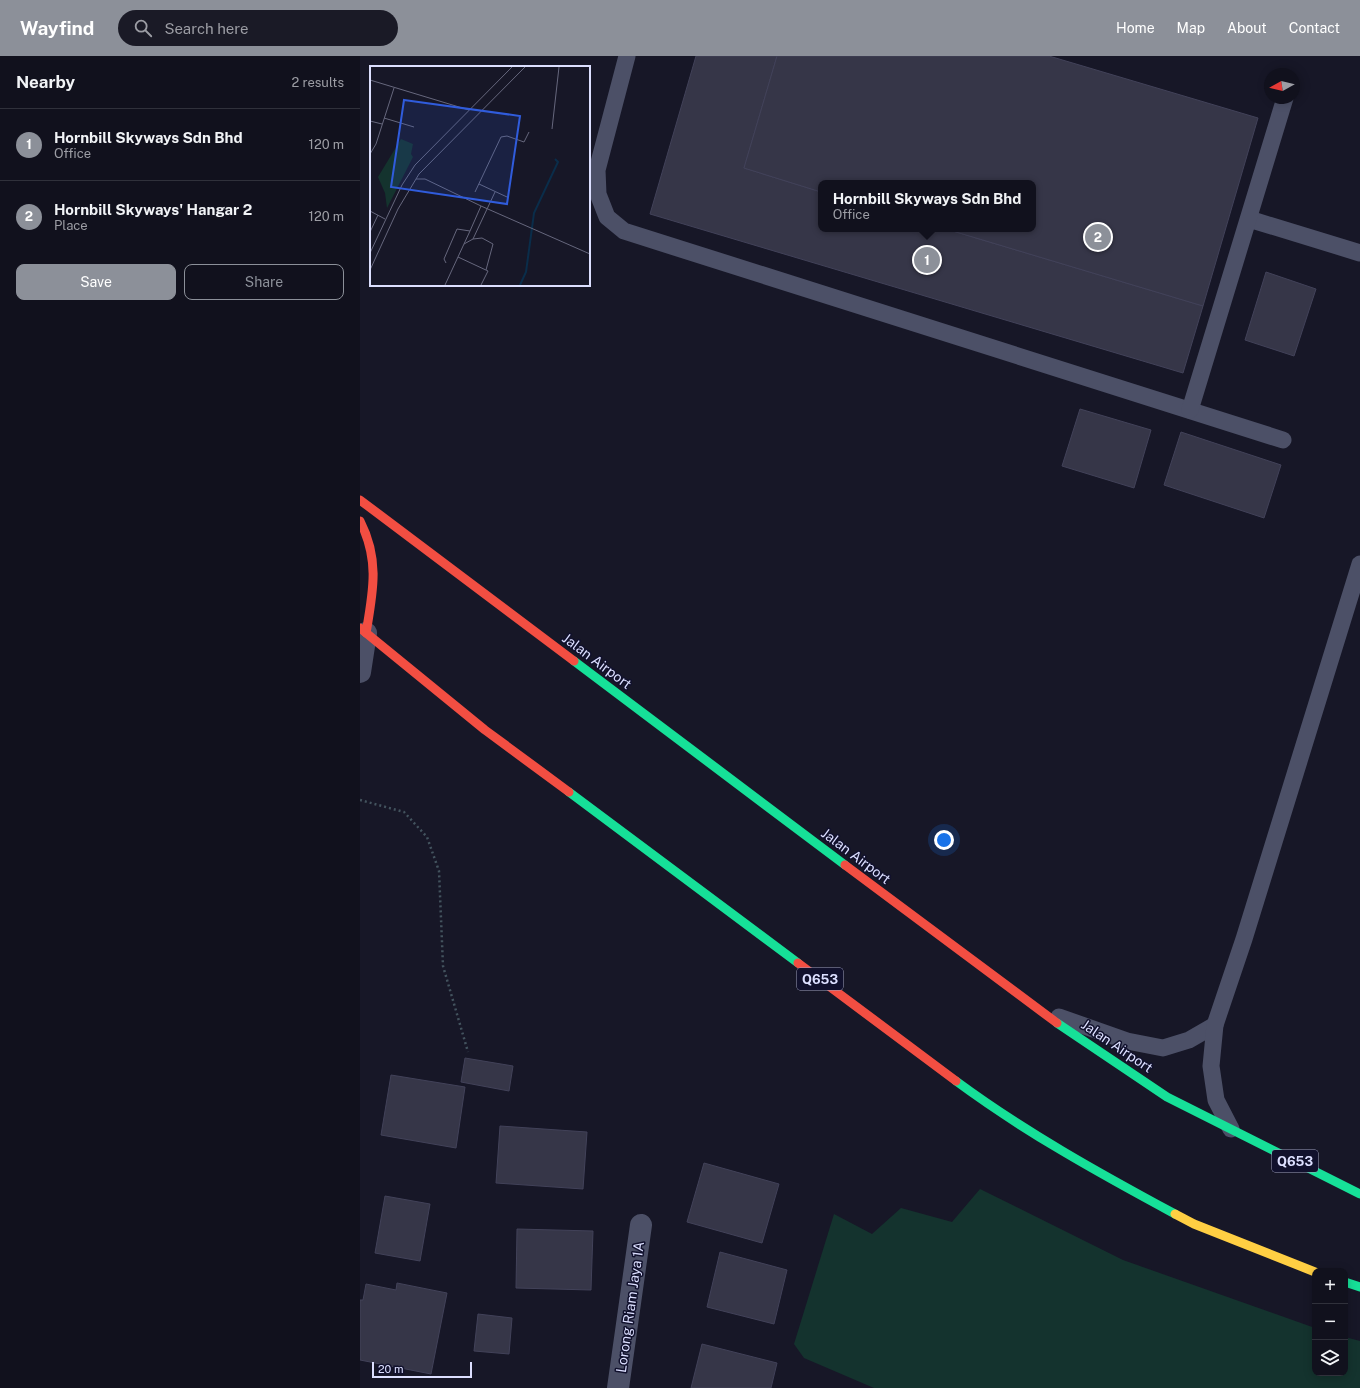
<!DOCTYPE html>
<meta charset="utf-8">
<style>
body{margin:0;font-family:"Public Sans",sans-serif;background:#1a1a26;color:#f1f3f6}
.controls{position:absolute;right:12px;bottom:12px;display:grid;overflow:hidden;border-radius:8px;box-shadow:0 2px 10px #0003}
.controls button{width:36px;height:36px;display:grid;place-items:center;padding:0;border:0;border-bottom:1px solid #30313b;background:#11111d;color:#f1f3f6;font:20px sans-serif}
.compass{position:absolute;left:904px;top:12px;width:36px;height:36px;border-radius:50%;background:#11111d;box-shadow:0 2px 10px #0003;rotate:262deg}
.scale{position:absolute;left:12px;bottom:10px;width:100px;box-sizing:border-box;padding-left:4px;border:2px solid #dcdfff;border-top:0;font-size:11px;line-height:14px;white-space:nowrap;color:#dcdfff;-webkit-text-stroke:3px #11112d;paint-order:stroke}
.you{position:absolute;left:584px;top:784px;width:14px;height:14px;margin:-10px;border:3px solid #fff;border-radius:50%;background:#1a73e8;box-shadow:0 0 0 6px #1a73e833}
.badge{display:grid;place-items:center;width:26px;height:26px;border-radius:50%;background:#8c9099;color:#fff;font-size:13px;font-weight:700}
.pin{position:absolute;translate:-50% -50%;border:2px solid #fff;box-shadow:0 1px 4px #0006}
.popup{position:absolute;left:458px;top:124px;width:218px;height:52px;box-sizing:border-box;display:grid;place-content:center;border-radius:8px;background:#11111d;filter:drop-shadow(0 1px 3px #0005);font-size:13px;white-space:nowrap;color:#9c9da4}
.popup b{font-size:15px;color:#f1f3f6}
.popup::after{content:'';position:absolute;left:50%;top:100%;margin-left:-8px;border:8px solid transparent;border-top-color:#11111d}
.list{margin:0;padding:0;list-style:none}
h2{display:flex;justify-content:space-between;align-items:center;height:52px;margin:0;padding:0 16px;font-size:17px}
h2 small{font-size:13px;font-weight:400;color:#9c9da4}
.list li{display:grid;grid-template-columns:26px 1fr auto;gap:12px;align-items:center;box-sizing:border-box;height:72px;padding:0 16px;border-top:1px solid #30313b}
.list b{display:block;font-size:15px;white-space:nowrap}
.list p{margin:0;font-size:13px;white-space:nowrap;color:#9c9da4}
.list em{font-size:13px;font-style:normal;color:#9c9da4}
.actions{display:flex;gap:8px;padding:12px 16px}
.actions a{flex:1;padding:9px 0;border:1px solid #8c9099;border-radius:8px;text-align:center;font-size:14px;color:#8c9099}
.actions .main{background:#8c9099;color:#fff}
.icon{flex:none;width:22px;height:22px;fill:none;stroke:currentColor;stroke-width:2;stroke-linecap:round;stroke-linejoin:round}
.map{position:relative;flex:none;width:1000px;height:1332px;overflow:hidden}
header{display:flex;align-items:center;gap:24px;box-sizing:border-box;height:56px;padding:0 20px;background:#8c9099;color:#fff}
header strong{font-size:19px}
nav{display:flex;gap:22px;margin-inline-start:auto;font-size:14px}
.search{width:280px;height:36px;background:#1a1a26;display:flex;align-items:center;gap:10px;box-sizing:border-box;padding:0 14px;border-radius:22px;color:#9c9da4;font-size:15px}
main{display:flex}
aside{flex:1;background:#11111d}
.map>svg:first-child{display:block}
.green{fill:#14332e}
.building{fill:#363648;stroke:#424259}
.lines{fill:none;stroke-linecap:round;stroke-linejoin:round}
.path{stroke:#43535e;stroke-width:2.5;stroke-dasharray:2 3;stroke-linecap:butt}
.lane{stroke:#4c5067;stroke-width:17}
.street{stroke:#4c5067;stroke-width:22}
.fast{stroke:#16e098;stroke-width:9}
.slow{stroke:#ffcf43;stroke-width:9}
.jam{stroke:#f24e42;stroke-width:9}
.labels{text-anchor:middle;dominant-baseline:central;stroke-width:3;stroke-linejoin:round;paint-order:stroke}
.shield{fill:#11112d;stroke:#9fa1c0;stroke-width:1}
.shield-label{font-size:13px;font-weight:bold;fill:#dcdfff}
.street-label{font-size:14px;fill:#dcdfff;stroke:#11112d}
.inset-river{fill:none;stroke:#0a2d4a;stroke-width:2}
.inset-road{fill:none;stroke:#66677d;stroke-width:1}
.view{fill:#305cdc;fill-opacity:0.15;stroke:#305cdc;stroke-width:2}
.inset-edge{fill:none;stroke:#dcdfff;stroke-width:2}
</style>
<header>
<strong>Wayfind</strong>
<div class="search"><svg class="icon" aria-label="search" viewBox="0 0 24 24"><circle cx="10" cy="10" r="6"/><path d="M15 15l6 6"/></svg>Search here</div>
<nav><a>Home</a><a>Map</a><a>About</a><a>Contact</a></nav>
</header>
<main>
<aside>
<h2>Nearby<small>2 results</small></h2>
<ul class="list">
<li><span class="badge">1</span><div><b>Hornbill Skyways Sdn Bhd</b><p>Office</p></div><em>120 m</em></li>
<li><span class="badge">2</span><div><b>Hornbill Skyways' Hangar 2</b><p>Place</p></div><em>120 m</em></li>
</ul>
<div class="actions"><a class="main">Save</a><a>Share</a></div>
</aside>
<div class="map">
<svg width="1000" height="1332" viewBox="0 0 1000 1332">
<rect width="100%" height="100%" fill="#171727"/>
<polygon class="green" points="620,1133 763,1204 955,1272 955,1317 985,1317 985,1281 1000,1285 1000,1332 514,1332 444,1302 434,1288 474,1158 512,1178 541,1152 592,1166"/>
<g class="building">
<polygon points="336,0 417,0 384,112 461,136 461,173 586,173 843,250 823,317 290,158"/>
<polygon points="417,0 689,0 898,62 843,250 586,173 673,173 673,127 461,127 461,136 384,112"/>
<polygon points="906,216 956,233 934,300 885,284"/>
<polygon points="720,353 791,374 774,432 702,410"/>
<polygon points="821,376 921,409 904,462 804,429"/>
<polygon points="105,1002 153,1010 149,1035 101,1026"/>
<polygon points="31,1019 105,1031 96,1092 21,1079"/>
<polygon points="140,1070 227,1076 223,1133 136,1127"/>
<polygon points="344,1107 419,1128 402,1187 327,1166"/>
<polygon points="25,1140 70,1148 60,1205 15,1197"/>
<polygon points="157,1173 233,1175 231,1234 156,1232"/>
<polygon points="360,1196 427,1214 414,1268 347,1251"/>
<polygon points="37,1227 87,1237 71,1318 0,1304 0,1244 3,1244 6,1228 36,1234"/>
<polygon points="118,1258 152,1262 149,1298 114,1295"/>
<polygon points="342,1288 417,1307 411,1332 331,1332"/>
</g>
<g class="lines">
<polyline class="path" points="0,744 44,756 67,781 79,815 83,910 108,996"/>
<g class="lane">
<polyline points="267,0 237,114 238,138 247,161 264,175 923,384"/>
<polyline points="889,163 1000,197"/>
<polyline points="830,354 925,42"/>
<polyline points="699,961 767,985 803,992 829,984 855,969"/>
<polyline points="871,1073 856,1044 851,1010 855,969 884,883 1000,508"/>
</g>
<g class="street">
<polyline points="0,616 6,577"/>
<polyline points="258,1332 281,1169"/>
</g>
<g class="fast">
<polyline points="214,605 485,809"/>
<polyline points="209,736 438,907"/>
<polyline points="697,967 807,1041 1000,1138"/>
<path d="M596 1025C665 1076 739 1117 815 1158"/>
<polyline points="985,1226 1000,1231"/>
</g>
<polyline class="slow" points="815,1158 834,1168 955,1216"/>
<g class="jam">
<polyline points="0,444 214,605"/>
<path d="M0 465C20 504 13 536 6 577"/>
<polyline points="0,572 125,674 209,736"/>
<polyline points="485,809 697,967"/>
<polyline points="438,907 596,1025"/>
</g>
</g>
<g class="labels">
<g class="shield">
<rect x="437" y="912" width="46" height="22" rx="3"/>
<rect x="912" y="1094" width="46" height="22" rx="3"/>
</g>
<g class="shield-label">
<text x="460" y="923">Q653</text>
<text x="935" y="1105">Q653</text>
</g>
<g class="street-label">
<text transform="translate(237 605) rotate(37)">Jalan Airport</text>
<text transform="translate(496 800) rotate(37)">Jalan Airport</text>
<text transform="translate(757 990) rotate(34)">Jalan Airport</text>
<text transform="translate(270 1251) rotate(-82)">Lorong Riam Jaya 1A</text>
</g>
</g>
<g transform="translate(10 10)">
<rect width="220" height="220" fill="#171727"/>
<path d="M31 73 43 78 41 88 43 91 17 142 15 127 8 111Z" fill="#14332e"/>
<path class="inset-river" d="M150 219 156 206 164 147 188 96 185 93"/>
<path class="inset-road" d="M0 14 99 44M14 52 44 61M0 55 12 58M182 63 189 1M0 88 6 78 24 22M46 113H55L111 140 100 165 87 163 74 193 76 197M109 118 137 131M105 126 131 71 137 70 154 76 159 66M111 140 220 188M0 145 15 153M0 166 8 149M103 173 112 172 123 178 116 204M94 178 103 173 125 126M0 187 32 119 45 99 142 1M88 191 118 205 111 219M0 204 28 143 49 108 155 1M75 219 100 165"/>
<path class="view" d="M34 34 150 50 137 138 21 121Z"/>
<rect width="220" height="220" class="inset-edge"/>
</g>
</svg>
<div class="controls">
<button>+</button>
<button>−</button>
<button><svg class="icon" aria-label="layers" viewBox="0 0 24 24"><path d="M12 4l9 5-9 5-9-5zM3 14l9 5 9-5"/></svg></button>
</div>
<svg class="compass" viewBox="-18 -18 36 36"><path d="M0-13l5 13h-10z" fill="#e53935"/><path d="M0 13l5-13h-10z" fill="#9c9da4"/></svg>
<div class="scale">20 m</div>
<div class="you"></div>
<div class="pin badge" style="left:567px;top:204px">1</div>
<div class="popup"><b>Hornbill Skyways Sdn Bhd</b>Office</div>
<div class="pin badge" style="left:738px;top:181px">2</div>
</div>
</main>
